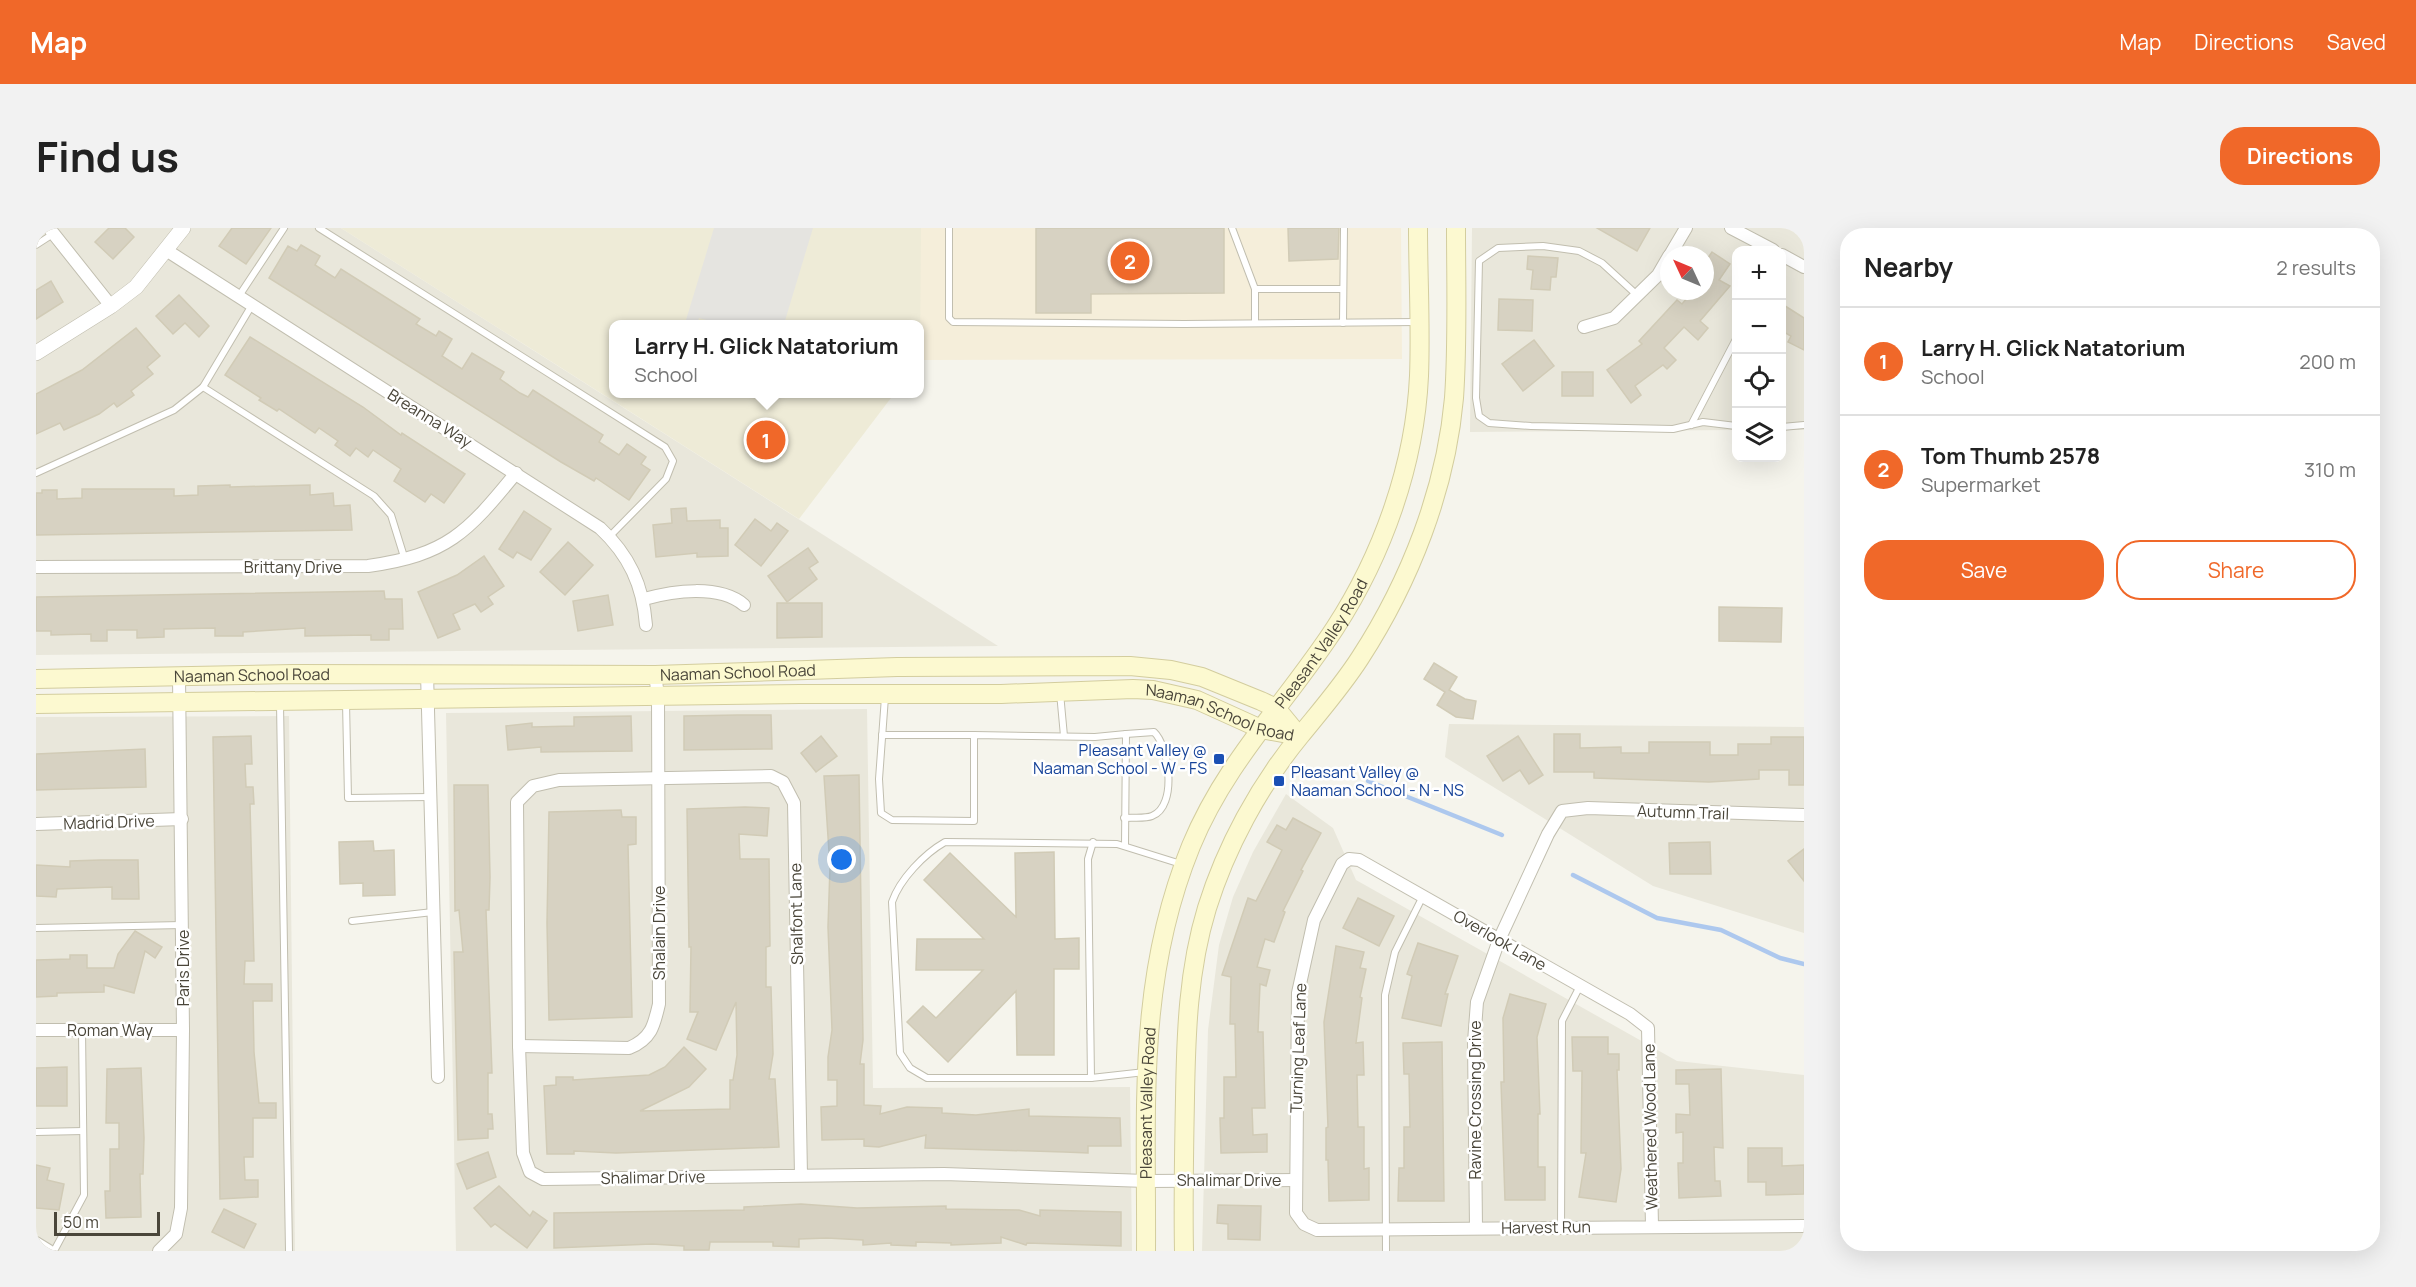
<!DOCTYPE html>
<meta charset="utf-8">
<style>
body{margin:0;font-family:Manrope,sans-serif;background:#f2f2f2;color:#222}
.controls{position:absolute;right:18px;top:18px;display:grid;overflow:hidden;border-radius:12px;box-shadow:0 6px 24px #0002}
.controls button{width:54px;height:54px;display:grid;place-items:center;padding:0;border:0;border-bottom:2px solid #e0e0e0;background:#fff;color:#222;font:30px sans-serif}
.compass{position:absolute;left:1624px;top:18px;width:54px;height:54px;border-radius:50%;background:#fff;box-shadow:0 6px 24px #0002;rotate:314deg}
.scale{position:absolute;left:18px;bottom:15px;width:106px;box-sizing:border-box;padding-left:6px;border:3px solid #4a463a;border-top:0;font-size:16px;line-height:21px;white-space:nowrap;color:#4a463a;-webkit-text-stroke:4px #fff;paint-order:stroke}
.you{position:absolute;left:806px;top:632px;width:21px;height:21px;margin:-15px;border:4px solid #fff;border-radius:50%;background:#1a73e8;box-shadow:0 0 0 9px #1a73e833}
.badge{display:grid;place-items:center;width:39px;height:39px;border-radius:50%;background:#f06829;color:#fff;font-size:20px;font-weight:700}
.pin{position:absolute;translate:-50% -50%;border:3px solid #fff;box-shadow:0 2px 6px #0006}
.popup{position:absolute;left:573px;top:92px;width:315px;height:78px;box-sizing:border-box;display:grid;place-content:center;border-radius:12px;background:#fff;filter:drop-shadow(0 2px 4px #0005);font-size:20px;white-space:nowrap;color:#767676}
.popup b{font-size:22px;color:#222}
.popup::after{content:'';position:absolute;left:50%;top:100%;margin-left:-12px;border:12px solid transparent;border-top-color:#fff}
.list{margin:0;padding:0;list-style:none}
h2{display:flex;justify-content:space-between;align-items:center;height:78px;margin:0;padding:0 24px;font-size:26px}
h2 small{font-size:20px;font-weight:400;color:#767676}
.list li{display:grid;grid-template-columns:39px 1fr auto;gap:18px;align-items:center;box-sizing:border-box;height:108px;padding:0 24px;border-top:2px solid #e0e0e0}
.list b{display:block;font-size:22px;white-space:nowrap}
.list p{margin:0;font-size:20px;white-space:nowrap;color:#767676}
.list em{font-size:20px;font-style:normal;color:#767676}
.actions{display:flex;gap:12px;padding:18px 24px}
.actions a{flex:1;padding:14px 0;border:2px solid #f06829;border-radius:24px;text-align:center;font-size:21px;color:#f06829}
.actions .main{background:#f06829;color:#fff}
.icon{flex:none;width:33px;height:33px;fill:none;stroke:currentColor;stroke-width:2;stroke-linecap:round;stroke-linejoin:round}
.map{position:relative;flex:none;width:1768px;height:1023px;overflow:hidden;border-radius:24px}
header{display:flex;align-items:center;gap:36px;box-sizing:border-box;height:84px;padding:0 30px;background:#f06829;color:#fff}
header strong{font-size:28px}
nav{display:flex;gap:33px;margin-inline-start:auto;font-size:21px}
.intro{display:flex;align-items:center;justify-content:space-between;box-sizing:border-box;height:144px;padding:0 36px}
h1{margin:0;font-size:42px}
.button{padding:15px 27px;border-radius:24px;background:#f06829;color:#fff;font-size:21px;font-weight:700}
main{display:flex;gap:36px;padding:0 36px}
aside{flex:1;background:#fff;border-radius:24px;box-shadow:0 6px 24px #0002}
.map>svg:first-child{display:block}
.residential{fill:#e9e7db;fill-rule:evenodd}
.commercial{fill:#f5eeda}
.education{fill:#eeebd7}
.parking{fill:#e5e4e0}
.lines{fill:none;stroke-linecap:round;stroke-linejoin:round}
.stream{stroke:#adc8ee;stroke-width:4.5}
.building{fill:#d7d2c2;stroke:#d1cbb6;stroke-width:1.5}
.service-casing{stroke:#c1beaf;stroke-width:8}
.minor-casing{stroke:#c1beaf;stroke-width:14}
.tertiary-casing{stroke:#c1beaf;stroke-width:16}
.secondary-casing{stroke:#d3cd9e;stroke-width:20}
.service{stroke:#fff;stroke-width:6}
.minor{stroke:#fff;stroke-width:12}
.tertiary{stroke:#fff;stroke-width:15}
.secondary{stroke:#fcf9d0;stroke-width:18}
.transit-dot{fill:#1a4fb4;stroke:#fff;stroke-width:2}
.labels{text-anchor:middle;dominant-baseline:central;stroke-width:5;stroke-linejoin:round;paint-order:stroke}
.street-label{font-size:16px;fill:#4a463a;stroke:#fff}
.transit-label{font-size:16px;fill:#164399;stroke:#fff;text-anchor:end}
</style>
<header>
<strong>Map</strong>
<nav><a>Map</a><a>Directions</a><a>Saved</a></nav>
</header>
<div class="intro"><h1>Find us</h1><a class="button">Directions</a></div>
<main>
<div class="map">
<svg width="1768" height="1023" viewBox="0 0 1768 1023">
<rect width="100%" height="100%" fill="#f5f4ec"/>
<g class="residential">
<polygon points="0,0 305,0 962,418 0,427"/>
<path d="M1436 0H1768V202H1746V22H1700V202L1434 204ZM1633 27H1669V63H1633Z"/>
<polygon points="831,481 837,860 1094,859 1096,1023 420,1023 410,485"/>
<polygon points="253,488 259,1023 0,1023 0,489"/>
<polygon points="1413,496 1768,499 1768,705 1617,658 1409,529"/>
<polygon points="1250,566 1297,600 1320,652 1641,833 1768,847 1768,1023 1166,1023 1172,802 1183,717 1197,669 1217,624"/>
</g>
<polygon class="commercial" points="884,0 1365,0 1366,131 884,132"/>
<polygon class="education" points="305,0 885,0 884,132 883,97 577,97 577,166 858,166 763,291"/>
<polygon class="parking" points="678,0 777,0 748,96 685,96 663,90 661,96 650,92"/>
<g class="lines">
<g class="stream">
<polyline points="1332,553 1466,607"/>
<polyline points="1537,647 1621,690 1685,702 1744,730 1768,736"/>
</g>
</g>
<g class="building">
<polygon points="73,0 89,0 98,9 77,31 59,14"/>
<polygon points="196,0 235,0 210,36 183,18"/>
<polygon points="1000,0 1188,0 1188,65 1055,66 1055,85 1000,85"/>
<polygon points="1252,0 1303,0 1302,31 1253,33"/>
<polygon points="1561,0 1614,0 1601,23"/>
<polygon points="265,17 284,28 279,37 299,50 305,41 384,91 380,96 400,108 403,103 416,111 406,128 426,141 436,125 468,144 464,151 484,165 492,169 497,162 567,207 563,214 583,227 591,216 610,229 605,236 614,242 593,272 560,250 558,253 525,234 233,50 252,18 261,23"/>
<polygon points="1676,24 1694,36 1683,52 1694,58 1664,93 1672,100 1662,112 1648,99 1628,120 1640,132 1631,141 1627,137 1599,158 1605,167 1595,175 1571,142 1606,116 1603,113 1641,72 1646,76 1657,63 1669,63 1669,34"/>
<polygon points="1492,28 1522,30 1520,49 1515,49 1514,62 1495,61 1497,42 1491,41"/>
<polygon points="15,53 27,74 0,91 0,62"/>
<polygon points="143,67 173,98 163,109 149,95 137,106 120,88"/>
<polygon points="1463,71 1497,72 1496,103 1462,102"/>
<polygon points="1746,76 1768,90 1768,122 1752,114 1755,108 1746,103"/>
<polygon points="100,100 124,128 111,139 117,146 95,163 98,167 81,179 78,175 63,186 28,202 24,195 0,206 0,166 46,142"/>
<polygon points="214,109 327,179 365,207 366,205 429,246 408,275 395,266 389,274 358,253 365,241 337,222 332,229 320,220 314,228 299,217 302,213 283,200 279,205 243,181 241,183 223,172 225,170 189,147"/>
<polygon points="1498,112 1518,138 1487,163 1466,136"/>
<rect x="1526" y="144" width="31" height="24"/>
<polygon points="194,257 194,259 274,257 274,267 297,265 298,278 314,277 316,302 0,307 0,265 6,265 6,262 21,262 21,271 46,270 46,261 138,261 138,268 162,267 162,258"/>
<polygon points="650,280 651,293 684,292 684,300 692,300 692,328 661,329 661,325 620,329 617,297 636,295 635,281"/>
<polygon points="488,283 515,301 495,332 481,324 477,330 463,321"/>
<polygon points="719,291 735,303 741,295 752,303 725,338 699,317"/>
<polygon points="532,314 557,337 529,367 504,344"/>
<polygon points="772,320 782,334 773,340 781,351 751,374 732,348"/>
<polygon points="448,328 468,358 452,369 457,376 445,384 439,376 417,386 424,401 402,410 382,364 421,347"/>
<polygon points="348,363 349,371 366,371 367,401 353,401 353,412 335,412 335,407 269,408 269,400 207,404 207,408 179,408 179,400 128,401 128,409 101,410 101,402 71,402 71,413 55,413 55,406 15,407 15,403 0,403 0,369"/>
<polygon points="572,367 577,397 542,403 537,373"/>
<polygon points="741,375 786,375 786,409 741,410"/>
<polygon points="1683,379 1746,380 1745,414 1683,413"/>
<polygon points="1398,435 1421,449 1413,462 1429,471 1440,473 1437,491 1420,489 1401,477 1409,464 1388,451"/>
<polygon points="702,487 735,487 736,521 648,522 648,488"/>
<polygon points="595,488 596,523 505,524 505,519 472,522 470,498 496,495 496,499 538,498 538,489"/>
<polygon points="1518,506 1544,506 1544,520 1585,519 1585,525 1613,525 1613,514 1674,514 1674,527 1702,527 1702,516 1735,516 1735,509 1768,509 1768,557 1753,557 1753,542 1723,542 1723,551 1673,554 1558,550 1558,544 1518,544"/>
<polygon points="215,508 216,536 209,536 210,559 217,559 218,576 214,576 218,733 209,733 208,756 236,756 236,773 217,773 218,824 223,875 240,875 240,890 217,890 217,929 208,929 209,952 222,952 222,969 184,971 177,509"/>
<polygon points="785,508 801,528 780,544 765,525"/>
<polygon points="1482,508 1507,547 1493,556 1484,542 1467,553 1451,528"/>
<polygon points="109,521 110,559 0,562 0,526"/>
<polygon points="823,547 827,812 824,836 828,836 828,877 845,878 844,886 871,879 906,880 906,885 940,887 993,881 993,888 1084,890 1085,918 1052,918 1052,925 1028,924 889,920 890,907 843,919 828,918 828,911 786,912 785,879 801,878 801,852 792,852 792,829 796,802 792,699 794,639 788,548"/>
<polygon points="418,557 452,557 454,649 453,682 450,682 456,845 452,845 452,886 456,886 457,901 452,901 452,910 422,912 418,724 427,724 423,682 419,683"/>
<polygon points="709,579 733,580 731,608 703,606 704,631 733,631 734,718 730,719 730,759 735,759 737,826 733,851 739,851 743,919 580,925 538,923 538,926 511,926 508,858 520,857 520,849 537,849 537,852 613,847 629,839 648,819 670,841 653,859 604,883 694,881 694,852 697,852 701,827 700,774 680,822 651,811 662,784 654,784 655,719 653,719 651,581"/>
<polygon points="585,582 586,589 600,589 600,616 592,617 596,789 513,792 511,695 513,584"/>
<polygon points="1257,590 1285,605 1265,642 1267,643 1247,683 1249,684 1238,714 1229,711 1221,739 1234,742 1230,758 1224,756 1222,804 1227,804 1229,880 1216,880 1217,907 1231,906 1231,924 1185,925 1184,890 1188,890 1188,849 1200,849 1199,796 1194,796 1195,749 1186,747 1212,670 1220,673 1246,622 1231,614 1241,597 1250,602"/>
<polygon points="337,613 338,623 358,622 359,667 327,668 327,655 304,656 303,614"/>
<polygon points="1674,614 1675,646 1634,646 1633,615"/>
<polygon points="1768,621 1768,653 1752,633"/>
<polygon points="1018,624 1019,711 1043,710 1043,741 1018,741 1018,827 981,827 980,763 912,834 871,794 887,778 900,790 947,742 880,742 881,711 948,711 888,652 914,625 980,689 979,625"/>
<polygon points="65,632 102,632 103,671 76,671 76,659 21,661 20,669 0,668 0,637 34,639 34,633"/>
<polygon points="1322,670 1358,688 1343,718 1307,700"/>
<polygon points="99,703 126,719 119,730 109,723 98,765 68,757 68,764 21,765 21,768 0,769 0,732 34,731 34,727 51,727 51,740 78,740 82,726"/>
<polygon points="1382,715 1422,728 1409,766 1412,766 1405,798 1366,790 1376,748 1371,746"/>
<polygon points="1300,718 1328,724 1324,740 1330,741 1324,769 1326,770 1320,815 1327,814 1328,847 1321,847 1322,899 1328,899 1328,941 1333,940 1333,972 1293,973 1292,932 1290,932 1290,900 1292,899 1288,794"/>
<polygon points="1474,766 1510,776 1501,809 1504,886 1502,886 1502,939 1509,939 1509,972 1469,972 1465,854 1468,854 1467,790"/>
<polygon points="1536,809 1572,809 1572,826 1583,826 1583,842 1581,842 1585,941 1580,974 1543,969 1550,925 1545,925 1546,843 1537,843"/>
<polygon points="1406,814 1408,973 1362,973 1363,940 1368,940 1368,899 1374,899 1373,846 1368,846 1367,815"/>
<polygon points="31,839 31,878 0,878 0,840"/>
<polygon points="105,840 108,910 107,946 104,946 105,989 70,990 69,963 74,963 74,921 83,921 83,895 70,895 71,841"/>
<polygon points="1685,841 1687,920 1678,919 1679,953 1684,953 1685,968 1643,970 1642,935 1647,935 1647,904 1640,905 1640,886 1654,887 1653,856 1640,856 1640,842"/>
<polygon points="1712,920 1746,920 1746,938 1768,937 1768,966 1730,967 1730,954 1712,954"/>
<polygon points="452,924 460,949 431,961 421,936"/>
<polygon points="0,937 14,940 11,952 28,956 23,982 0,980"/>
<polygon points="463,958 494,988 497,983 511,993 491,1020 459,996 455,999 438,980"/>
<polygon points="765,976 821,980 910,978 910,981 983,982 1004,988 1004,982 1085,984 1085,1018 991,1015 990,1017 965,1009 965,1015 915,1017 915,1015 880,1014 880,1018 855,1017 855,1015 827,1017 827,1012 791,1010 763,1011 763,1019 737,1018 737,1014 674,1014 673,1022 648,1022 648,1018 616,1016 518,1020 518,985 708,982 708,979"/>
<polygon points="1182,977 1225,978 1224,1012 1192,1011 1192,996 1181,995"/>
<polygon points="188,981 220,996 208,1020 176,1004"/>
</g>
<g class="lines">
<defs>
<g id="service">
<polyline points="283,0 629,219 637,233 630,251 573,309"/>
<polyline points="913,0 913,90 917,94 1148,96 1382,94"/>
<polyline points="1196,0 1219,61"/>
<polyline points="0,17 17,6"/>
<polyline points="1601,67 1566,35 1543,23 1507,18 1462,20 1443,33 1440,170 1443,188 1453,195 1495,198 1637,201 1667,194 1700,198"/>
<polyline points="203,68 248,0"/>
<polyline points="1219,95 1219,61 1307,61"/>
<polyline points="1307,95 1308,0"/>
<polyline points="167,159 338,268 355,287 369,332"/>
<polyline points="1655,197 1700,111"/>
<polyline points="1746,199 1768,197"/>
<polyline points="0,245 138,182 167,159 216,77"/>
<polyline points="1024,465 1028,508"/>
<polyline points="849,469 843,551 845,585 856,592 938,593 938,507 1059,509 1090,506 1089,618"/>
<polyline points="310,474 312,570 395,569"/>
<polyline points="244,476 253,1023"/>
<polyline points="846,507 938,507"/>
<path d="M1088 590C1096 589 1109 591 1116 588 1142 578 1133 518 1118 504L1090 506"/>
<polyline points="316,693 397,684"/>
<polyline points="0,700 146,697"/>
<path d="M1109 844 1055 850H891L874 840 864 825 856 674C864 651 888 626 909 614L1081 616 1145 636"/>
<polyline points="1055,850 1052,631 1057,614"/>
<polyline points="0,904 47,903"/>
<polyline points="1525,999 1526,793 1544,758"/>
<polyline points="18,1023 48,967 46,802"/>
<polyline points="1350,1023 1349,767 1359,724 1387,668"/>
</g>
<g id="minor">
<polyline points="13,0 75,78"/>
<polyline points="1695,0 1737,22"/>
<path d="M130 22 564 300C593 327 607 357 610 397"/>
<polyline points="1634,27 1650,0"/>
<polyline points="1746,27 1768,39"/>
<polyline points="1548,99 1578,90 1622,47 1633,28"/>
<path d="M0 339 332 338C411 327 431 305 480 245"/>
<path d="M608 371C637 363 683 356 708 377"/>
<polyline points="391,445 402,849"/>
<polyline points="0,596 146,591"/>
<polyline points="0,802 147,802"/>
<path d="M483 818 593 820C615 811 618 798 623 776L622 467 619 447"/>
<polyline points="765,947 758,575 747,554 735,548 523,552 497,558 481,574 483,818 487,925 494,944 507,951 908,946 1110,953 1260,952"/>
<polyline points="1616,998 1612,800 1594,786 1323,632 1313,631 1306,636 1278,692 1262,765 1260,985 1268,996 1281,1002 1768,998"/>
<polyline points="1440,1000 1438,814 1441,774 1463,712 1512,606 1526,583 1552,580 1768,587"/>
<polyline points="0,1015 13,1023"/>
<polyline points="123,1023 140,1006 145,980 147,802 143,449"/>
</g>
<polyline id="tertiary" points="0,125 75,78 100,59 147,0"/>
<g id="secondary">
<path id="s1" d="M0 451 258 446 619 447 861 439 1094 438 1135 442 1166 449 1225 473 1240 480 1263 508"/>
<path id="s2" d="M0 476 764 466H965L1097 461 1117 462 1161 472 1225 501 1263 508"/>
<path id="s3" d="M1110 1023C1111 882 1100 753 1155 618 1190 533 1250 475 1299 400 1347 326 1379 236 1383 148 1385 99 1382 49 1382 0"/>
<path d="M1148 1023C1147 972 1148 921 1149 870 1150 806 1152 742 1171 680 1190 619 1223 558 1264 508 1285 482 1306 458 1324 430 1374 353 1410 261 1418 170 1422 113 1420 56 1420 0"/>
</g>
</defs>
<use href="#service" class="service-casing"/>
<use href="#minor" class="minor-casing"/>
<use href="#tertiary" class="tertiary-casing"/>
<use href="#secondary" class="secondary-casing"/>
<use href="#service" class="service"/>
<use href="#minor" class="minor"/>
<use href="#tertiary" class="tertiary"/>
<use href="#secondary" class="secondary"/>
</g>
<g class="transit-dot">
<rect x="1177" y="525" width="12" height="12" rx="3"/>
<rect x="1237" y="547" width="12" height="12" rx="3"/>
</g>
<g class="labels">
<g class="street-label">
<text transform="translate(394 190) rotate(32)">Breanna Way</text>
<text x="257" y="339">Brittany Drive</text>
<text stroke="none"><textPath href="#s3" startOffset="652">Pleasant Valley Road</textPath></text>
<text stroke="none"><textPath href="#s1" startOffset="702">Naaman School Road</textPath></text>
<text stroke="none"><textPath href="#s1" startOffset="216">Naaman School Road</textPath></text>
<text stroke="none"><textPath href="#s2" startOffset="1188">Naaman School Road</textPath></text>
<text transform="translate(1647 584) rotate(2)">Autumn Trail</text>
<text transform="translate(73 594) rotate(-2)">Madrid Drive</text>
<text transform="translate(760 686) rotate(-91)">Shalfont Lane</text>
<text transform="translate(623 705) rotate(-90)">Shalain Drive</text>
<text transform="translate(1464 712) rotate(30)">Overlook Lane</text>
<text transform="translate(147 740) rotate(-90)">Paris Drive</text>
<text x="74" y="802">Roman Way</text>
<text transform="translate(1262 820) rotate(-88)">Turning Leaf Lane</text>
<text transform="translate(1439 872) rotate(-90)">Ravine Crossing Drive</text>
<text stroke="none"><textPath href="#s3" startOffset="148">Pleasant Valley Road</textPath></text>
<text transform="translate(1614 899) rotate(-91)">Weathered Wood Lane</text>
<text transform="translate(617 949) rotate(-1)">Shalimar Drive</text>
<text x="1193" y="952">Shalimar Drive</text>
<text transform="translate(1510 999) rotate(-1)">Harvest Run</text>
</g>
<g class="transit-label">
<text x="1171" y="522">Pleasant Valley @<tspan x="1171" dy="18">Naaman School - W - FS</tspan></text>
<text x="1255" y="544" text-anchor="start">Pleasant Valley @<tspan x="1255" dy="18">Naaman School - N - NS</tspan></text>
</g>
</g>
</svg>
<div class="controls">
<button>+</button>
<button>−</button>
<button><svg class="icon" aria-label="locate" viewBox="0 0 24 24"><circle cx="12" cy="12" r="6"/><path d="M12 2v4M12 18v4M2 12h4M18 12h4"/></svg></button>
<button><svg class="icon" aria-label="layers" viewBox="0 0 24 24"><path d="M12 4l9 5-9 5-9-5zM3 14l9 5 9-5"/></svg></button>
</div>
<svg class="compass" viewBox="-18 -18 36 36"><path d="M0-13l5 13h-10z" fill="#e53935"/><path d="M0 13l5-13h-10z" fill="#767676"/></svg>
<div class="scale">50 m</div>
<div class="you"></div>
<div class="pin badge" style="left:730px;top:212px">1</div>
<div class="popup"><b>Larry H. Glick Natatorium</b>School</div>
<div class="pin badge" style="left:1094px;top:33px">2</div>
</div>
<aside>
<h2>Nearby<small>2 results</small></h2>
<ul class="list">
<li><span class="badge">1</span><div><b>Larry H. Glick Natatorium</b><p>School</p></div><em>200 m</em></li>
<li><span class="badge">2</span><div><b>Tom Thumb 2578</b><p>Supermarket</p></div><em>310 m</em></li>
</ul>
<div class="actions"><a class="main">Save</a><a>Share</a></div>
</aside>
</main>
